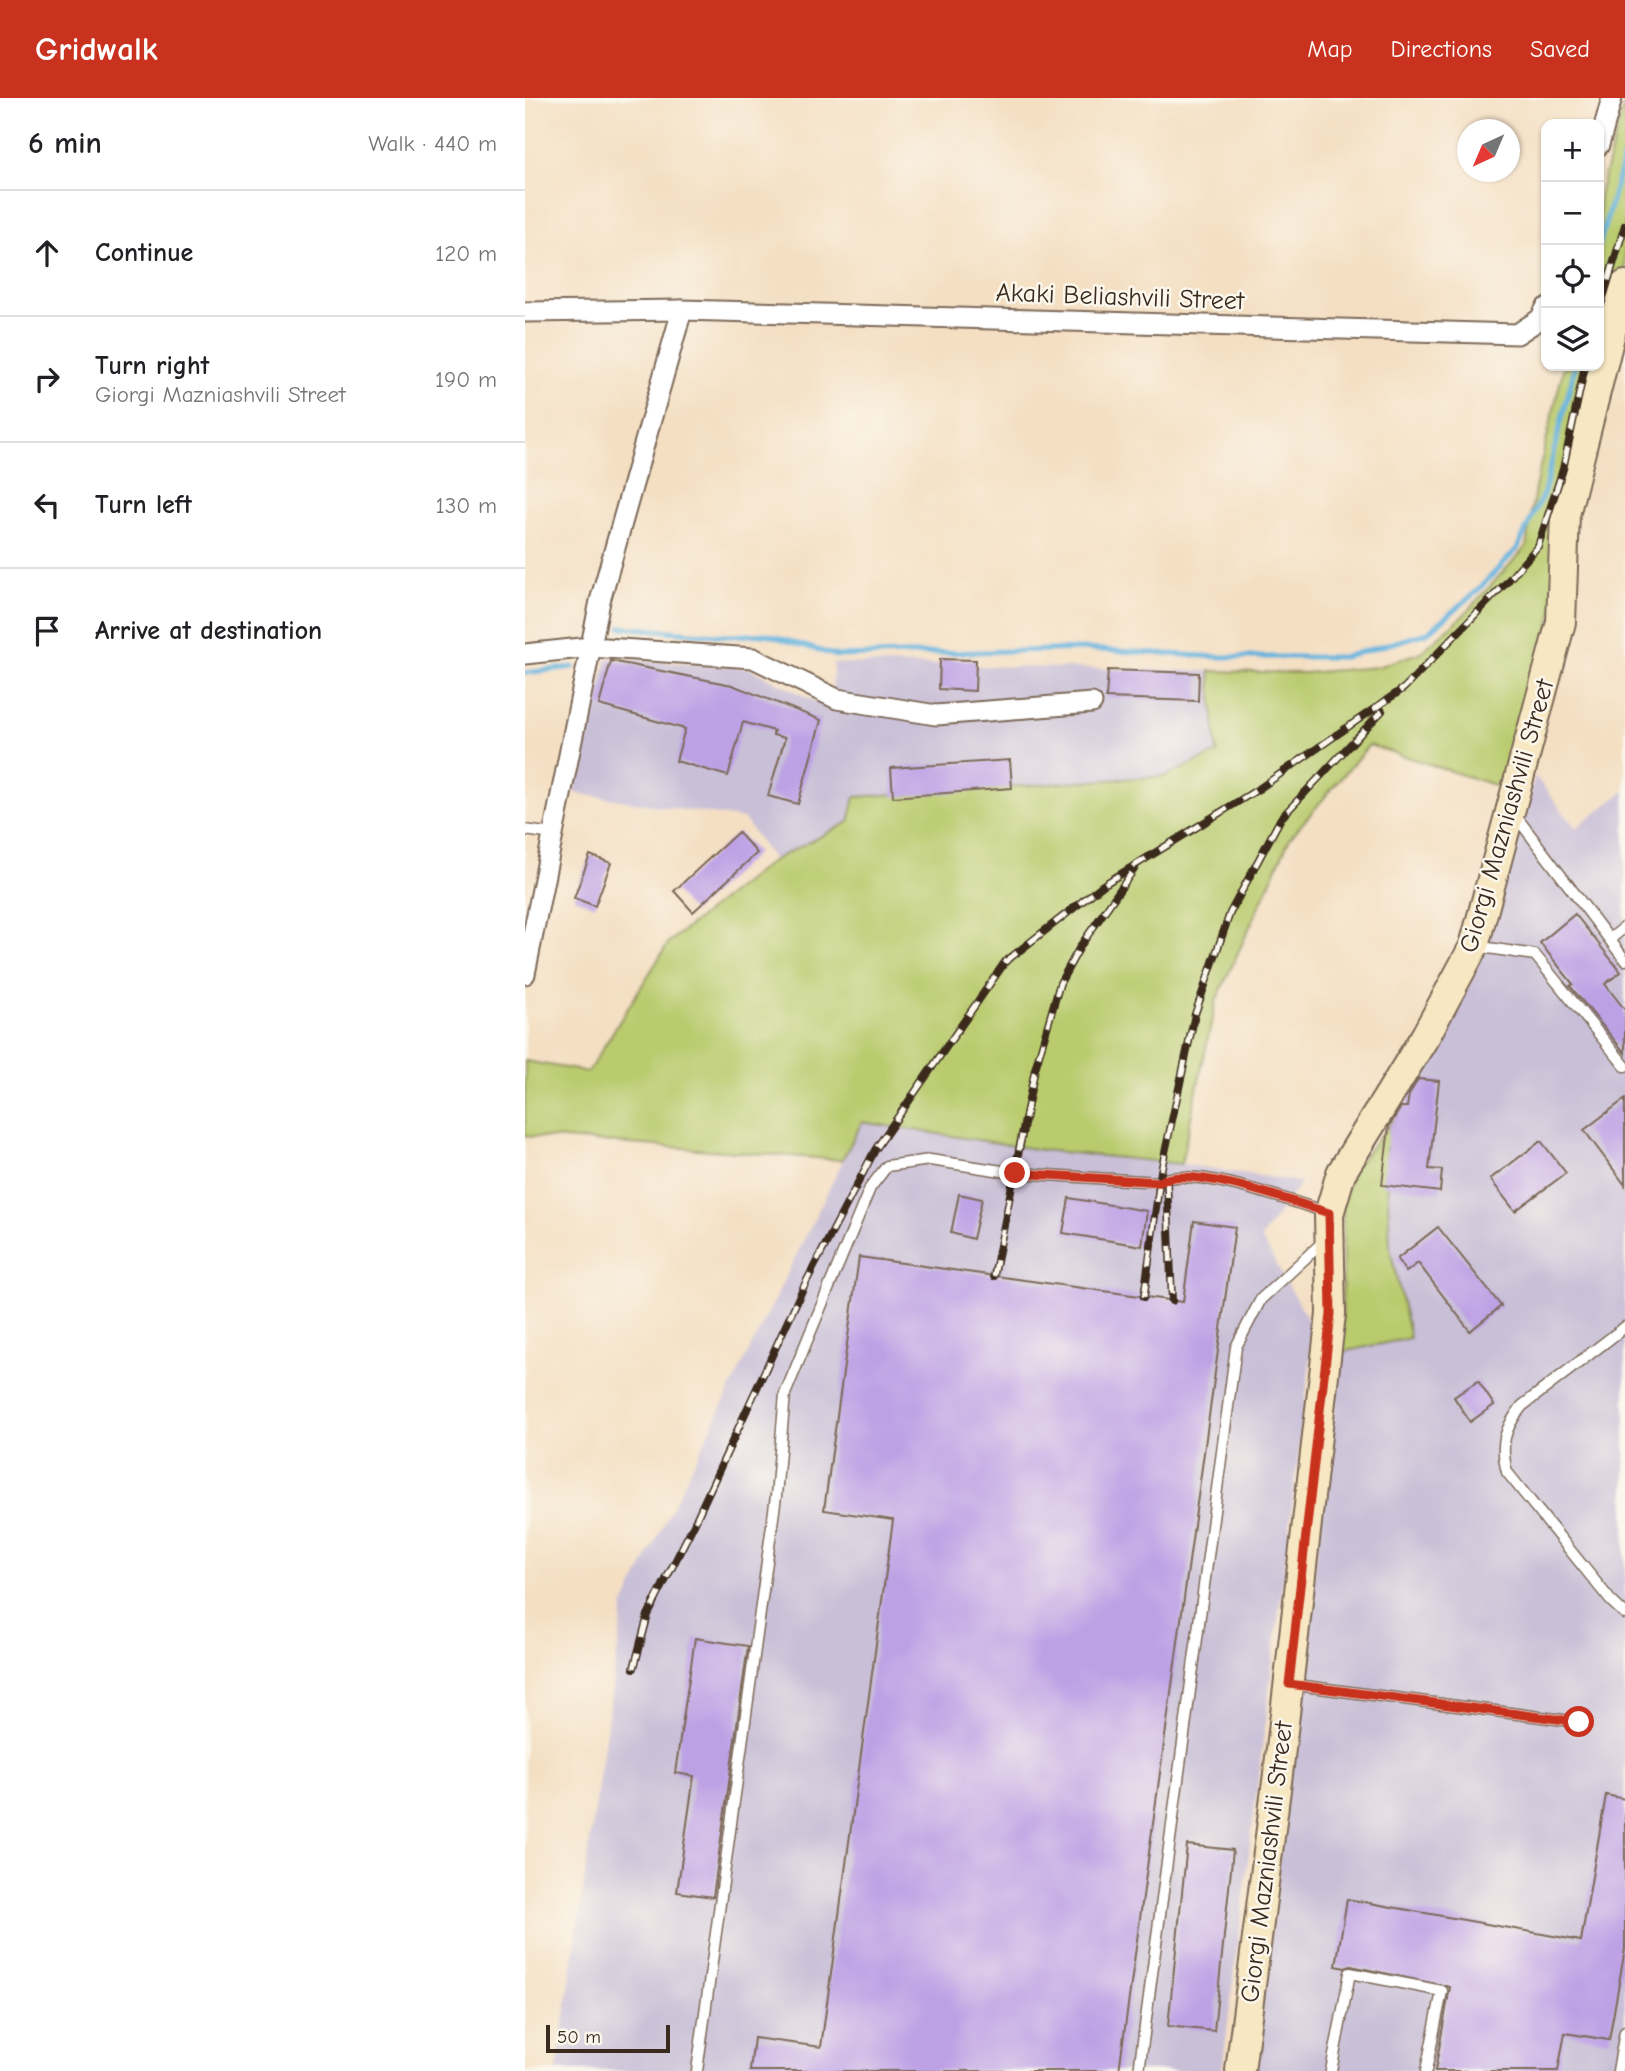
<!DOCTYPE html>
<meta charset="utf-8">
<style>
body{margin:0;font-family:"Comic Neue",sans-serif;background:#f6f6f6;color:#202124}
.controls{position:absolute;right:21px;top:21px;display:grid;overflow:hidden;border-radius:14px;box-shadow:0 2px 5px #0004}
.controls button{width:63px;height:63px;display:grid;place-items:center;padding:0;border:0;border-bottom:2px solid #e0e0e0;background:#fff;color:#202124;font:35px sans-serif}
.compass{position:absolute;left:932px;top:21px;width:63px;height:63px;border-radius:50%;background:#fff;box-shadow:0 2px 5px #0004;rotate:224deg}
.scale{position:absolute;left:21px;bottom:18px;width:124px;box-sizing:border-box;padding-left:7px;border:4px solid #3b2a1e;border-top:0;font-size:19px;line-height:24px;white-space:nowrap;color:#3b2a1e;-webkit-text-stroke:5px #fbf7ec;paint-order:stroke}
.stop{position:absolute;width:21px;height:21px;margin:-16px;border:5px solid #c8321e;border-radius:50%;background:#fff}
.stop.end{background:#c8321e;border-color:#fff;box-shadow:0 2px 7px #0008}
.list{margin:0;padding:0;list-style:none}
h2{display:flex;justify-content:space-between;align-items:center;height:91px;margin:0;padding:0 28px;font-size:30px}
h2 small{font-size:23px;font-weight:400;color:#757577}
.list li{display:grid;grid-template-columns:46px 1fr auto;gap:21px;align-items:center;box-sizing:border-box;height:126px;padding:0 28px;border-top:2px solid #e0e0e0}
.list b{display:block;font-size:26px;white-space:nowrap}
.list p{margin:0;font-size:23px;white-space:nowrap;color:#757577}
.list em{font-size:23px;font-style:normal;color:#757577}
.icon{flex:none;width:38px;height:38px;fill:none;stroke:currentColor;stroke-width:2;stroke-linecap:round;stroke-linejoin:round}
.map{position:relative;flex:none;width:1100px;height:1973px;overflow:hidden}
header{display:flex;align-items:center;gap:42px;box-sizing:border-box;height:98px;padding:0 35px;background:#c8321e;color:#fff}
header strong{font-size:33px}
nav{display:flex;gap:38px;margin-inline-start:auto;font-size:24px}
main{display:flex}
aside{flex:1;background:#fff}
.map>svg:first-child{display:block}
.industrial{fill:#c9bfd7}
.green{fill:#bacb6e;stroke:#7a7a46;stroke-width:2}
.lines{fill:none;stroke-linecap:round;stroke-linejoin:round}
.stream{stroke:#64b2de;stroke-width:5}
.building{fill:#bda1e5}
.lane-casing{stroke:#7c6958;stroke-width:13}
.street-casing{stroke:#7c6958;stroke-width:23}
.secondary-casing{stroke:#7c6958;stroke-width:32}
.lane{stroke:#fff;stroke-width:10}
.street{stroke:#fff;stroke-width:19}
.secondary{stroke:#f7e8c3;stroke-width:28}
.rail-casing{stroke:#3b2a1e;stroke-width:8}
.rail{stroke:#fbf7ec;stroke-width:5;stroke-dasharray:16;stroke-linecap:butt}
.route{stroke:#c8321e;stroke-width:9}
.labels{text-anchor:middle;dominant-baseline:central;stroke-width:5;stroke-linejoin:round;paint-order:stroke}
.street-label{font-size:26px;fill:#3b2a1e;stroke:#fbf7ec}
</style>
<header>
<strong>Gridwalk</strong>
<nav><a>Map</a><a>Directions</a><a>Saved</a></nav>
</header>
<main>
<aside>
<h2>6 min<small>Walk · 440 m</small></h2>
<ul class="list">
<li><svg class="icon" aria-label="ahead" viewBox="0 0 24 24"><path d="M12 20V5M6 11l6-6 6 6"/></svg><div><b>Continue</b></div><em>120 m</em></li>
<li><svg class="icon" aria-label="right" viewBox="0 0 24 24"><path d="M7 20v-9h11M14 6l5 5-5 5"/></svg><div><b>Turn right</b><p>Giorgi Mazniashvili Street</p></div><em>190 m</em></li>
<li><svg class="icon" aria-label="left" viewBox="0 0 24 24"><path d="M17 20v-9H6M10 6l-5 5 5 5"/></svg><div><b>Turn left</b></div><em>130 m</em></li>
<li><svg class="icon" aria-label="arrive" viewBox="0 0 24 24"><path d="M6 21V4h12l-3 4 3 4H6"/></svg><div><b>Arrive at destination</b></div></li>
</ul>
</aside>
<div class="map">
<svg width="1100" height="1973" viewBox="0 0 1100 1973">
<rect width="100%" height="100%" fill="#fbf7ec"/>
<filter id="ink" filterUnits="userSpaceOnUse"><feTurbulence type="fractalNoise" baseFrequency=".0143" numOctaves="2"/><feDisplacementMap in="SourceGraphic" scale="14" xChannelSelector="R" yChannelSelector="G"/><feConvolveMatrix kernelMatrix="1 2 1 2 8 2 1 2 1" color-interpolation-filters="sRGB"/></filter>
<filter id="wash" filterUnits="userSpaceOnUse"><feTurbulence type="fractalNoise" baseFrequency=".00686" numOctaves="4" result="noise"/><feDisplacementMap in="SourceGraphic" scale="28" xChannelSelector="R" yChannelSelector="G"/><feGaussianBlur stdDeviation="1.57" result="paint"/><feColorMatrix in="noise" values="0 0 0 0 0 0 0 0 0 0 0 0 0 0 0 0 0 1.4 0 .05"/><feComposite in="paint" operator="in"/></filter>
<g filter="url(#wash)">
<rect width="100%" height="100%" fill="#f4dfc3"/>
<g class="industrial">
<polygon points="82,560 224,570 307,612 308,565 685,573 692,655 641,678 330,699 324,724 248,762 219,721 49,695"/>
<polygon points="1010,678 1051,730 1100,693 1100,1973 727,1973 817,1254 885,1240 865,1150 861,1051 880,1008 919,944 957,854"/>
<polygon points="337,1024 517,1052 656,1066 776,1084 736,1140 789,1232 697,1973 32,1973 99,1507"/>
</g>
<g class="green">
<polygon points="1100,3 1100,170 1074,263 1074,97"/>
<polygon points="1039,268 1072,268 1026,522 978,690 844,647 765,740 691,903 656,1066 517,1052 337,1024 317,1062 0,1038 0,963 63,974 144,844 248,762 324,724 330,699 641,678 692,655 685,573 779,575 852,569 896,554 937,519 1001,449 1010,390"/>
<polygon points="880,1008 861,1051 865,1150 885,1240 817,1254 818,1103 828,1071"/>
</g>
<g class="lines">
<g class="stream">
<polyline points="1074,148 1100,55"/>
<polyline points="96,529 204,538 241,536 312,558 559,551 694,559 819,559 902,535 951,494 992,451 1019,394 1050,268"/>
<polyline points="0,575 48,569"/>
</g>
</g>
<g id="blocks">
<g class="building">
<polygon points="415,561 451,562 450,593 414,591"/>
<polygon points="86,563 207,587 296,622 273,706 243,698 260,640 248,637 249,633 218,624 203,678 151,663 160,631 74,607"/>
<polygon points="583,572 674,575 673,603 581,600"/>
<polygon points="485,662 487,690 368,699 366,670"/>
<polygon points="213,734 232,755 168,814 149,793"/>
<polygon points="65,757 86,765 70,808 49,800"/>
<polygon points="1050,816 1096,874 1080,886 1100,912 1100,955 1045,888 1048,886 1015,845"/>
<polygon points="893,981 914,983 904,1071 917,1072 915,1094 857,1087 864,1029 876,1009 882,1009 884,997"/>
<polygon points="1100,1001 1100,1087 1059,1032"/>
<polygon points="1016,1043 1041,1075 990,1113 965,1081"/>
<polygon points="434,1096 457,1101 448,1141 426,1135"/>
<polygon points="544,1100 622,1113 617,1148 538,1135"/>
<polygon points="669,1123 710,1129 594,1973 225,1973 229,1940 296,1949 368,1422 299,1412 334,1159 658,1204"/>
<polygon points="913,1129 976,1208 945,1233 893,1165 881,1174 872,1161"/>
<polygon points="953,1283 969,1307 945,1324 929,1299"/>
<polygon points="170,1540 223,1548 188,1799 152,1794 169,1678 150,1675"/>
<polygon points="1081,1697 1100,1701 1100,1851 1084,1942 1040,1935 1033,1973 910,1973 925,1889 826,1868 820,1870 811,1868 822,1801 1056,1843"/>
<polygon points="662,1747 708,1752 689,1933 643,1928"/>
</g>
</g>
</g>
<g filter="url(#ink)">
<use href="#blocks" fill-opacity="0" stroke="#7c6958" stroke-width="2"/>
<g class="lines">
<defs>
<g id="lane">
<polyline points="990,717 1100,862"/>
<polyline points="0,732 28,736"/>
<polyline points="1085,841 1100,829"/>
<polyline points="950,848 1010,857 1100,968"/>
<path d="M1100 1229 997 1308C979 1331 975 1346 982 1374L1086 1503 1100 1516"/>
<polyline points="764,1586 1054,1624"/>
<path d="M172 1973 251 1398 260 1296 345 1090 362 1068 405 1062 490 1075 634 1084C661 1065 769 1104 801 1114"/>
<polyline points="614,1973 711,1249 736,1201 799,1143"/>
<polyline points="806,1973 825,1875 917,1893 901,1973"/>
<polyline points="1093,1973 1100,1934"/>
</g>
<g id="street">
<polyline points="1074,47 1087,0"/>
<polyline points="0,214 157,212 992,236 1015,221 1021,210"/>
<polyline points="0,556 66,549 228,560 312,601 411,617 567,605"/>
<polyline points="0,876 75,503 157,212"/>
</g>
<polyline id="secondary" points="715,1973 754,1668 806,1216 804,1116 816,1075 901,937 949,848 1036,524 1040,417 1086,234 1100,187"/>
</defs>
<use href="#lane" class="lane-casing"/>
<use href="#street" class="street-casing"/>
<use href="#secondary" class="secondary-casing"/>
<use href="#lane" class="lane"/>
<use href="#street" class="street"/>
<use href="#secondary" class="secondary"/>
<defs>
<g id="rail">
<polyline points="1074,213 1100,127"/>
<polyline points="642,1084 647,1203"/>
<polyline points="469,1178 510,971 535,885 556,847 610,770"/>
<polyline points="619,1199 636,1073 670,916 705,815 756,720 857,613"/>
<polyline points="109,1570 123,1517 169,1426 279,1188 350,1052 480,864 578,787 735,690 879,590 981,485 1013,448 1038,371 1060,268"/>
</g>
</defs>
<use href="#rail" class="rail-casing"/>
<use href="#rail" class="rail"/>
</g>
</g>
<g class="lines" filter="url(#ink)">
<path class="route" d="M490 1075 635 1084C661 1065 772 1105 804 1115L806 1216 764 1586 1054 1624"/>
</g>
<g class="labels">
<g class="street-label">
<text transform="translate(595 199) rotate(2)">Akaki Beliashvili Street</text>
<text transform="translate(982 718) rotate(-74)">Giorgi Mazniashvili Street</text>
<text transform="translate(742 1764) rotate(-83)">Giorgi Mazniashvili Street</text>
</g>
</g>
</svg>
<div class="controls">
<button>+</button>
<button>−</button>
<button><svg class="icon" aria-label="locate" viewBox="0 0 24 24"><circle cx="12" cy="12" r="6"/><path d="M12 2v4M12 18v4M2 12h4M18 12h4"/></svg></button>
<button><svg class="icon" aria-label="layers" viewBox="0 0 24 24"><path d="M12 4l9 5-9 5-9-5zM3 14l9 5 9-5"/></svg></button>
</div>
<svg class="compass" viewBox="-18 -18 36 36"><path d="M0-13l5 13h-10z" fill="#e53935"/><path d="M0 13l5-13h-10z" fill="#757577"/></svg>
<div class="scale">50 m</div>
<div class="stop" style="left:1054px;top:1624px"></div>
<div class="stop end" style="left:490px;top:1075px"></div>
</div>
</main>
